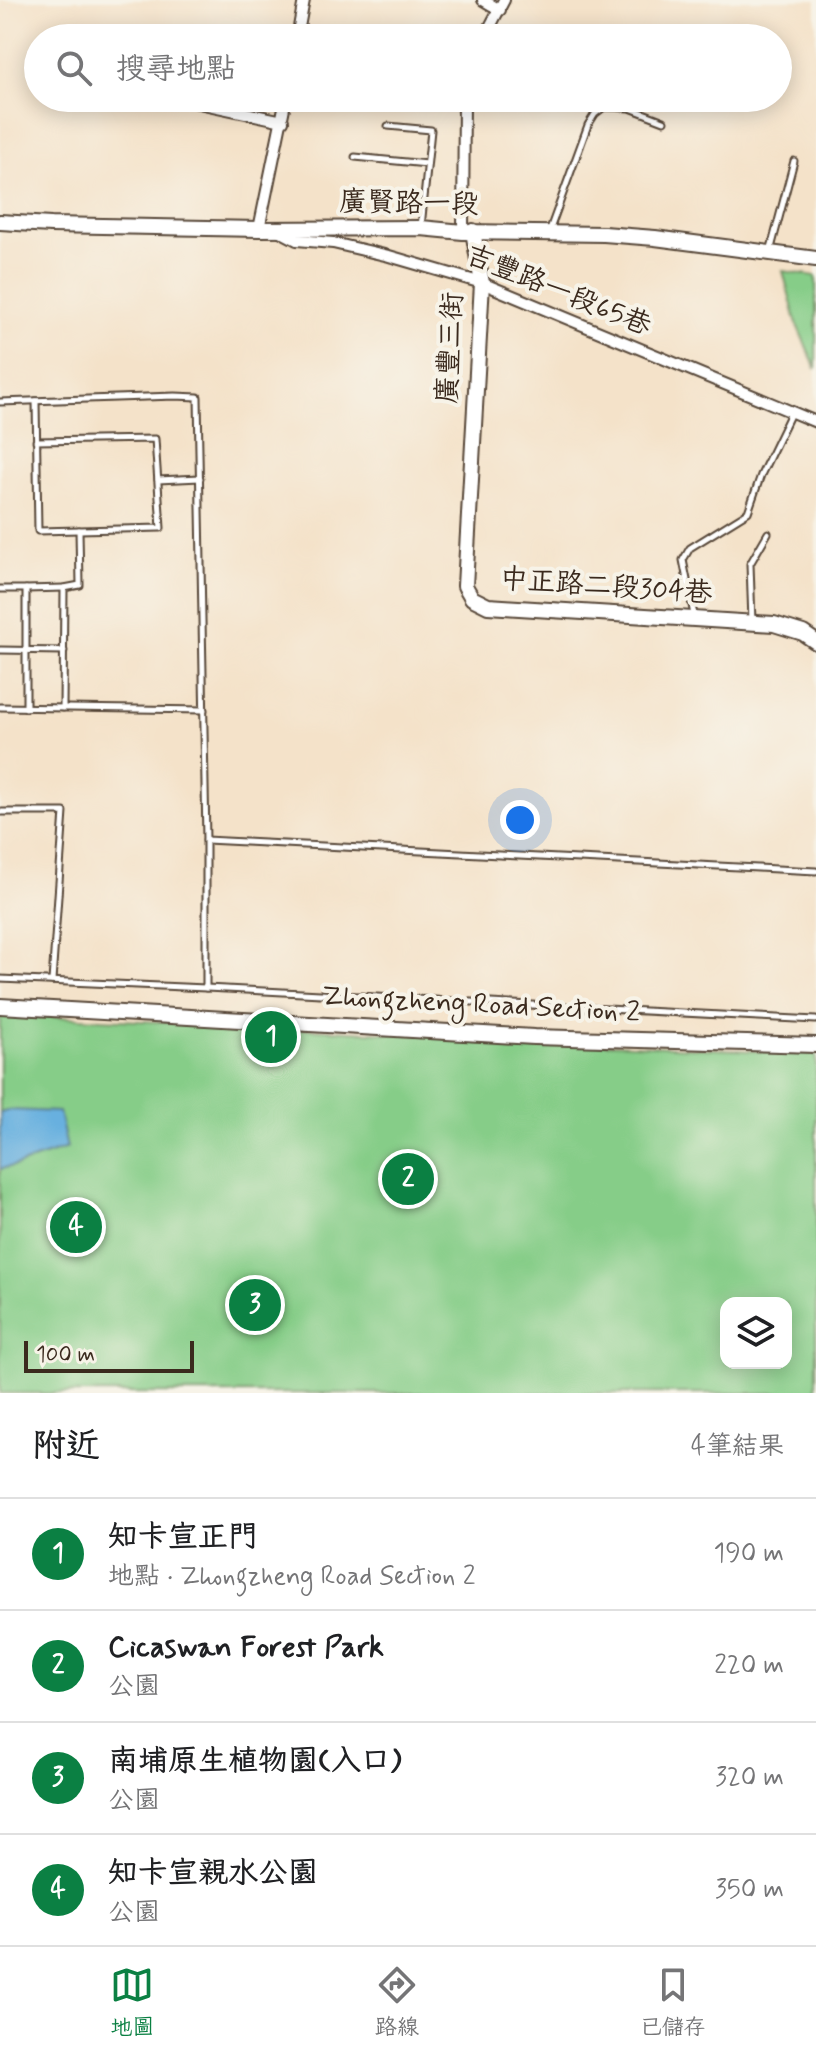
<!DOCTYPE html>
<html lang="zh-TW">
<meta charset="utf-8">
<style>
body{margin:0;font-family:Mynerve,"LXGW WenKai TC",sans-serif;background:#f2f2f2;color:#202124}
.controls{position:absolute;right:24px;bottom:24px;display:grid;overflow:hidden;border-radius:16px;box-shadow:0 4px 20px #0003}
.controls button{width:72px;height:72px;display:grid;place-items:center;padding:0;border:0;border-bottom:2px solid #e0e0e0;background:#fff;color:#202124;font:40px sans-serif}
.scale{position:absolute;left:24px;bottom:20px;width:170px;box-sizing:border-box;padding-left:8px;border:4px solid #3b2a1e;border-top:0;font-size:22px;line-height:28px;white-space:nowrap;color:#3b2a1e;-webkit-text-stroke:6px #f7f3e8;paint-order:stroke}
.you{position:absolute;left:520px;top:820px;width:28px;height:28px;margin:-20px;border:6px solid #fff;border-radius:50%;background:#1a73e8;box-shadow:0 0 0 12px #1a73e833}
.badge{display:grid;place-items:center;width:52px;height:52px;border-radius:50%;background:#0b8043;color:#fff;font-size:26px;font-weight:700}
.pin{position:absolute;translate:-50% -50%;border:4px solid #fff;box-shadow:0 2px 8px #0006}
.list{margin:0;padding:0;list-style:none}
h2{display:flex;justify-content:space-between;align-items:center;height:104px;margin:0;padding:0 32px;font-size:34px}
h2 small{font-size:26px;font-weight:400;color:#757577}
.list li{display:grid;grid-template-columns:52px 1fr auto;gap:24px;align-items:center;box-sizing:border-box;height:112px;padding:0 32px;border-top:2px solid #e0e0e0}
.list b{display:block;font-size:30px;white-space:nowrap}
.list p{margin:0;font-size:26px;white-space:nowrap;color:#757577}
.list em{font-size:26px;font-style:normal;color:#757577}
.icon{flex:none;width:44px;height:44px;fill:none;stroke:currentColor;stroke-width:2;stroke-linecap:round;stroke-linejoin:round}
.map{position:relative;flex:none;width:816px;height:1393px;overflow:hidden}
.search{position:absolute;background:#fff;box-shadow:0 4px 20px #0003;left:24px;right:24px;top:24px;height:88px;display:flex;align-items:center;gap:20px;box-sizing:border-box;padding:0 28px;border-radius:44px;color:#757577;font-size:30px}
.sheet{height:552px;background:#fff}
nav{display:flex;justify-content:space-around;align-items:center;box-sizing:border-box;height:112px;border-top:2px solid #e0e0e0;background:#fff;font-size:22px;color:#757577}
nav a{display:grid;justify-items:center;gap:4px}
nav .on{color:#0b8043}
.map>svg:first-child{display:block}
.green{fill:#86cd88;stroke:#607c53;stroke-width:2;fill-rule:evenodd}
.water{fill:#67b0df;stroke:#516d7e;stroke-width:2}
.lines{fill:none;stroke-linecap:round;stroke-linejoin:round}
.lane-casing{stroke:#574638;stroke-width:9}
.street-casing{stroke:#574638;stroke-width:14}
.secondary-casing{stroke:#574638;stroke-width:18}
.lane{stroke:#fff;stroke-width:5}
.street{stroke:#fff;stroke-width:10}
.secondary{stroke:#fff;stroke-width:14}
.labels{text-anchor:middle;dominant-baseline:central;stroke-width:8;stroke-linejoin:round;paint-order:stroke}
.street-label{font-size:28px;fill:#3b2a1e;stroke:#f7f3e8}
</style>
<div class="map">
<svg width="816" height="1393" viewBox="0 0 816 1393">
<rect width="100%" height="100%" fill="#f7f3e8"/>
<filter id="ink" filterUnits="userSpaceOnUse"><feTurbulence type="fractalNoise" baseFrequency=".0125" numOctaves="2"/><feDisplacementMap in="SourceGraphic" scale="16" xChannelSelector="R" yChannelSelector="G"/><feConvolveMatrix kernelMatrix="1 2 1 2 8 2 1 2 1" color-interpolation-filters="sRGB"/></filter>
<filter id="wash" filterUnits="userSpaceOnUse"><feTurbulence type="fractalNoise" baseFrequency=".006" numOctaves="4" result="noise"/><feDisplacementMap in="SourceGraphic" scale="32" xChannelSelector="R" yChannelSelector="G"/><feGaussianBlur stdDeviation="1.8" result="paint"/><feColorMatrix in="noise" values="0 0 0 0 0 0 0 0 0 0 0 0 0 0 0 0 0 1.4 0 .05"/><feComposite in="paint" operator="in"/></filter>
<g filter="url(#wash)">
<rect width="100%" height="100%" fill="#f4e2c9"/>
<g class="green">
<polygon points="783,271 816,276 816,369 797,325"/>
<path d="M0 1014 816 1054V1393H0ZM726 1303H786V1363H726Z"/>
</g>
<polygon class="water" points="10,1110 59,1112 67,1148 18,1165 0,1169 0,1113"/>
</g>
<g filter="url(#ink)">
<g class="lines">
<defs>
<g id="lane">
<polyline points="388,126 431,130 421,227"/>
<polyline points="355,157 427,164"/>
<polyline points="549,232 588,125 595,114 604,107 630,108 664,121"/>
<polyline points="770,252 794,161"/>
<polyline points="0,402 175,396 198,397 206,840 816,871"/>
<polyline points="36,441 155,439 161,528 38,531 36,401"/>
<polyline points="158,480 200,478"/>
<polyline points="0,589 26,589 26,708"/>
<polyline points="26,589 64,588"/>
<polyline points="694,615 683,560 690,548 748,512 761,475 791,413"/>
<polyline points="752,622 750,564 768,533"/>
<polyline points="0,650 64,651"/>
<polyline points="0,707 204,710"/>
<polyline points="63,708 64,588 80,585 79,530"/>
<polyline points="0,812 64,812 52,981"/>
<polyline points="206,840 206,988"/>
<polyline points="0,979 206,988 816,1020"/>
</g>
<g id="street">
<polyline points="483,0 500,10"/>
<polyline points="297,38 304,0"/>
<polyline points="484,38 504,0"/>
<polyline points="175,98 283,121"/>
<polyline points="259,229 286,98"/>
<polyline points="278,230 297,240 333,243 389,256 482,283 816,422"/>
<polyline points="463,232 464,98"/>
</g>
<g id="secondary">
<polyline points="0,222 51,225 259,229 421,228 463,232 604,234 655,238 816,259"/>
<polyline points="473,231 482,283 465,586 472,598 488,606 774,624 803,633 816,642"/>
<polyline points="0,1006 534,1037 816,1045"/>
</g>
</defs>
<use href="#lane" class="lane-casing"/>
<use href="#street" class="street-casing"/>
<use href="#secondary" class="secondary-casing"/>
<use href="#lane" class="lane"/>
<use href="#street" class="street"/>
<use href="#secondary" class="secondary"/>
</g>
</g>
<g class="labels">
<g class="street-label">
<text transform="translate(409 204) rotate(1)">廣賢路一段</text>
<text transform="translate(558 291) rotate(22)">吉豐路一段65巷</text>
<text transform="translate(451 348) rotate(-87)">廣豐三街</text>
<text transform="translate(606 587) rotate(4)">中正路二段304巷</text>
<text transform="translate(481 1005) rotate(3)">Zhongzheng Road Section 2</text>
</g>
</g>
</svg>
<div class="controls">
<button><svg class="icon" aria-label="layers" viewBox="0 0 24 24"><path d="M12 4l9 5-9 5-9-5zM3 14l9 5 9-5"/></svg></button>
</div>
<div class="scale">100 m</div>
<div class="you"></div>
<div class="pin badge" style="left:271px;top:1037px">1</div>
<div class="pin badge" style="left:408px;top:1179px">2</div>
<div class="pin badge" style="left:255px;top:1305px">3</div>
<div class="pin badge" style="left:76px;top:1227px">4</div>
<div class="search"><svg class="icon" aria-label="search" viewBox="0 0 24 24"><circle cx="10" cy="10" r="6"/><path d="M15 15l6 6"/></svg>搜尋地點</div>
</div>
<section class="sheet">
<h2>附近<small>4筆結果</small></h2>
<ul class="list">
<li><span class="badge">1</span><div><b>知卡宣正門</b><p>地點 · Zhongzheng Road Section 2</p></div><em>190 m</em></li>
<li><span class="badge">2</span><div><b>Cicaswan Forest Park</b><p>公園</p></div><em>220 m</em></li>
<li><span class="badge">3</span><div><b>南埔原生植物園(入口)</b><p>公園</p></div><em>320 m</em></li>
<li><span class="badge">4</span><div><b>知卡宣親水公園</b><p>公園</p></div><em>350 m</em></li>
</ul>
</section>
<nav>
<a class="on"><svg class="icon" aria-label="map" viewBox="0 0 24 24"><path d="M3 6l6-2 6 2 6-2v14l-6 2-6-2-6 2zM9 4v14M15 6v14"/></svg>地圖</a>
<a><svg class="icon" aria-label="directions" viewBox="0 0 24 24"><path d="M12 3l9 9-9 9-9-9zM9 14v-3h6M13 9l2 2-2 2"/></svg>路線</a>
<a><svg class="icon" aria-label="saved" viewBox="0 0 24 24"><path d="M7 4h10v16l-5-4-5 4z"/></svg>已儲存</a>
</nav>
